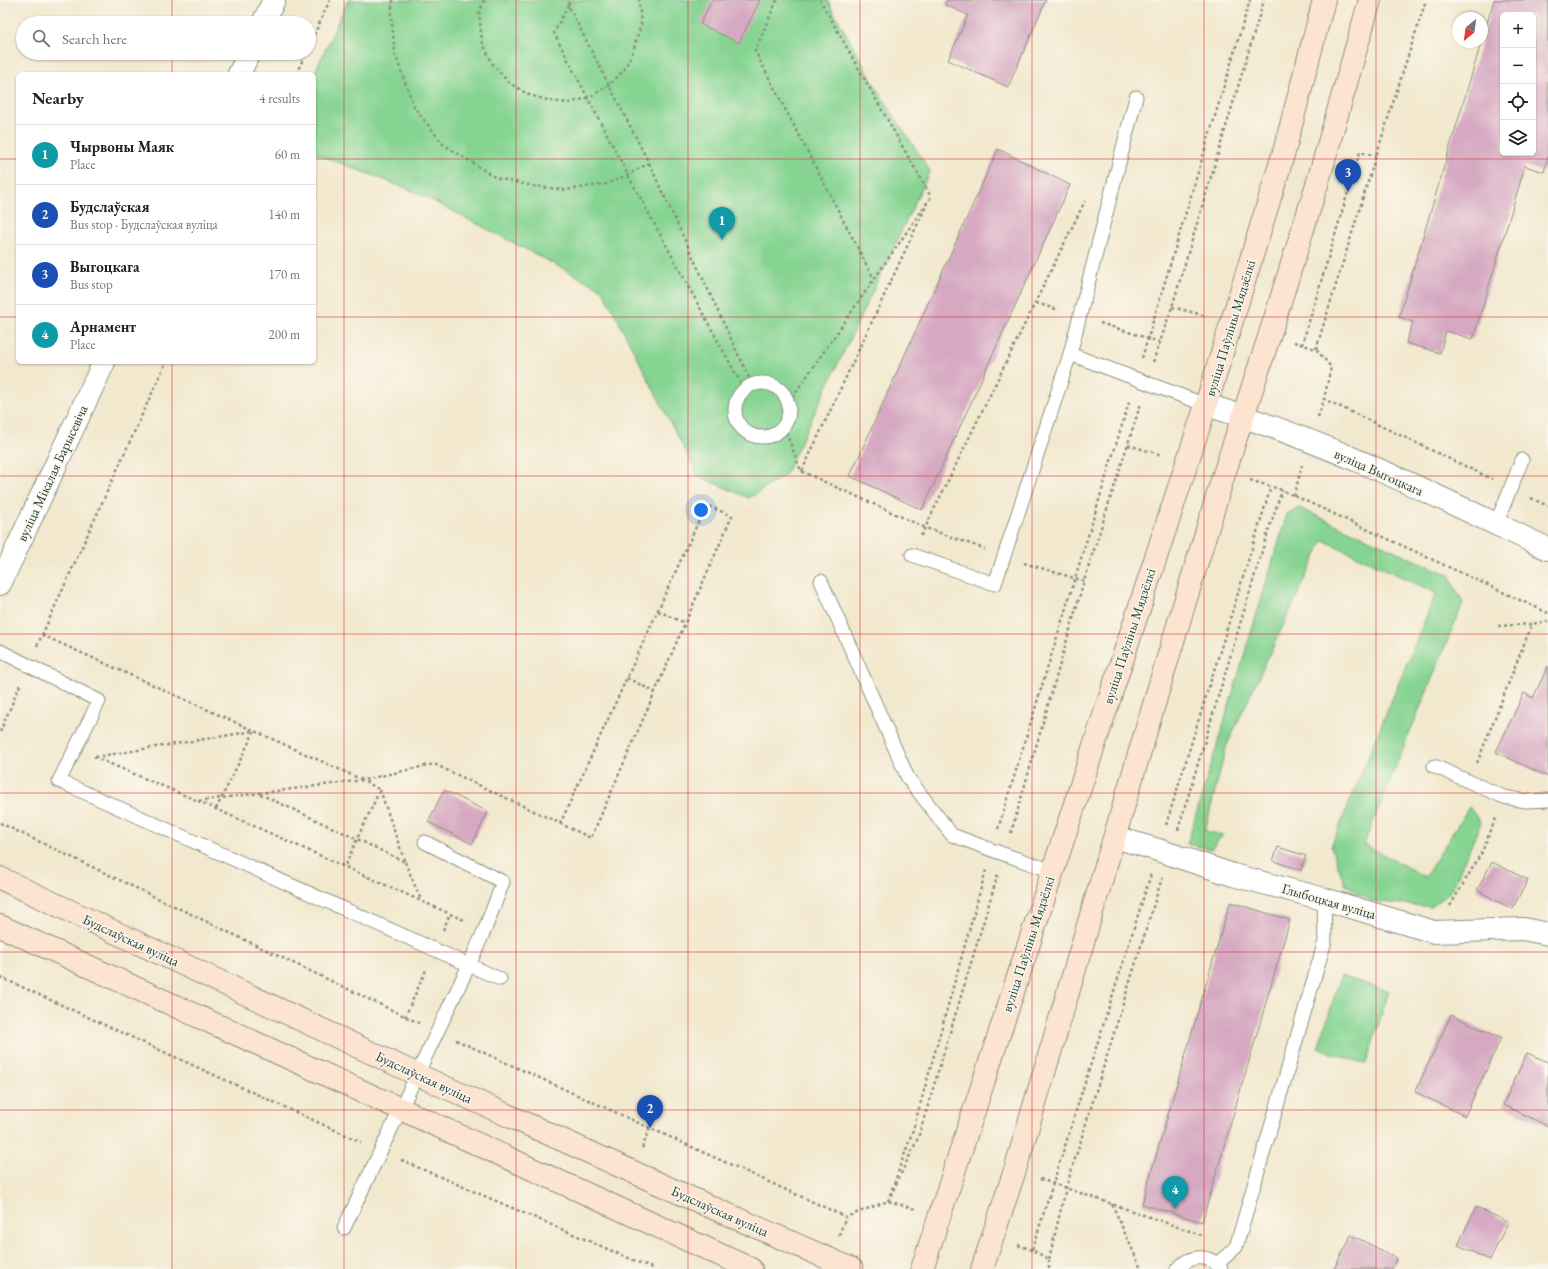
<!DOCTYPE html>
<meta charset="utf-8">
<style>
body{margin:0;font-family:"EB Garamond",serif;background:#f2f2f2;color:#202124}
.controls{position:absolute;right:12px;top:12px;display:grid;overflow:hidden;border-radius:6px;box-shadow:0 1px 3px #0004}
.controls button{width:36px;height:36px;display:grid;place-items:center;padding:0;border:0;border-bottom:1px solid #e0e0e0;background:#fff;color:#202124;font:20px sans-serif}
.compass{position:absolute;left:1452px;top:12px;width:36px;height:36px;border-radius:50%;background:#fff;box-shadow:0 1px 3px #0004;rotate:209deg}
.you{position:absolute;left:701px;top:510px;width:14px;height:14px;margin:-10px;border:3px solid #fff;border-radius:50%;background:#1a73e8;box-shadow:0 0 0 6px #1a73e833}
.badge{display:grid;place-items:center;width:26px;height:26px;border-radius:50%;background:#0f766e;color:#fff;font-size:13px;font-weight:700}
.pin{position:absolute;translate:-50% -33px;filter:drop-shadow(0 1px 2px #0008)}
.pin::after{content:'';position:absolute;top:21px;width:14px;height:12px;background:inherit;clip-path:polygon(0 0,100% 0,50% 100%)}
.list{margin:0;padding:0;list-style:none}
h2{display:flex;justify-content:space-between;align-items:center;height:52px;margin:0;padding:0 16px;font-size:17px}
h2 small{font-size:13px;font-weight:400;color:#757577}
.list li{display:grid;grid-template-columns:26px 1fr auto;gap:12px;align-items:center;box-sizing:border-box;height:60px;padding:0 16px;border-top:1px solid #e0e0e0}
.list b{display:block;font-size:15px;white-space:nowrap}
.list p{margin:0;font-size:13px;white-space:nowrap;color:#757577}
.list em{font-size:13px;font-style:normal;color:#757577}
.icon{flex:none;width:22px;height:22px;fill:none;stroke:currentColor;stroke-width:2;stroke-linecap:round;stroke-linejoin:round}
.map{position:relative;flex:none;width:1548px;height:1269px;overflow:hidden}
.search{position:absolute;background:#fff;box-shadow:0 1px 3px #0004;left:16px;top:16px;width:300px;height:44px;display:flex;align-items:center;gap:10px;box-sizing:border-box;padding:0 14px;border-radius:22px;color:#757577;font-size:15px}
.panel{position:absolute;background:#fff;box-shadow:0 1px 3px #0004;left:16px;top:72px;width:300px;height:292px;border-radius:6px}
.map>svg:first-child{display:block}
.green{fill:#86d492;stroke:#528863}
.building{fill:#d6a8c1;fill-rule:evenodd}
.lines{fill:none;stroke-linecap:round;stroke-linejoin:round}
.lane-casing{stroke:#889281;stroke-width:15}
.street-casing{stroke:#889281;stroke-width:24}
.secondary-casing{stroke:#889281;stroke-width:24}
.path{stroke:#889281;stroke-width:2.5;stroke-dasharray:3 3;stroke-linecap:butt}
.lane{stroke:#fff;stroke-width:13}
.street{stroke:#fff;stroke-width:22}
.secondary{stroke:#fde4d0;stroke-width:22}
.grid{fill:none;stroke:#d62828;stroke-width:1;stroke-opacity:0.55}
.labels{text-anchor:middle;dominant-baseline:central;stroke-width:3;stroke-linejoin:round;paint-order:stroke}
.street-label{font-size:14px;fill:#1f3d34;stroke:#fbf7ec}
</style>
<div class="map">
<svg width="1548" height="1269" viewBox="0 0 1548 1269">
<rect width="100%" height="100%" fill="#fbf7ec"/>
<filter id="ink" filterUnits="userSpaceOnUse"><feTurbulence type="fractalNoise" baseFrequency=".025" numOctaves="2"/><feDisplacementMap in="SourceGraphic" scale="8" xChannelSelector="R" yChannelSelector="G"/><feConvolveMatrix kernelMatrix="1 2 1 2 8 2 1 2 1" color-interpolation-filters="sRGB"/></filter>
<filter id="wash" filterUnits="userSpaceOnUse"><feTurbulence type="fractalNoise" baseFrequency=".012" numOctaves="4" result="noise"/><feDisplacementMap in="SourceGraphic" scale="16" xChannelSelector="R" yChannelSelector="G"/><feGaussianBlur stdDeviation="0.9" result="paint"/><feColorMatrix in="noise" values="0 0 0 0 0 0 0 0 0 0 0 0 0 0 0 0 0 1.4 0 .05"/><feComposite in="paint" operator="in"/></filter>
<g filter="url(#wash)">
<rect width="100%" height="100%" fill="#f2e8ce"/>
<g class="green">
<polygon points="348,0 827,0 880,94 930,171 785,475 749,498 698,476 602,289 416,192 314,153 314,74"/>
<polygon points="1299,508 1449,575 1463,603 1364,844 1425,877 1469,807 1481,823 1451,891 1431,907 1371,901 1345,884 1331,847 1436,593 1323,540 1226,747 1205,831 1223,835 1211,849 1187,844 1287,514"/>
<polygon points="1341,976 1389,991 1366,1064 1318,1048"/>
</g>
<g id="blocks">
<g class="building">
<polygon points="712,0 760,0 739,43 700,24"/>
<polygon points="947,0 1046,0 1008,87 948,60 968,15 945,5"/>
<path d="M1494 0H1548V156L1544 172 1525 166 1473 339 1446 331 1440 353 1406 343 1413 322 1399 317ZM1503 15H1533V153H1503Z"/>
<polygon points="998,149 1070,185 922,510 850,476"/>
<polygon points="1548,666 1548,777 1496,752 1524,693 1533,698"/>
<polygon points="444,790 488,812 472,844 428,822"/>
<polygon points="1278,847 1306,856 1301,870 1273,861"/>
<polygon points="1492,862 1528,880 1512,909 1477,890"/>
<polygon points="1230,902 1290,920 1202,1222 1142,1204"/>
<polygon points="1451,1015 1501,1038 1465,1116 1415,1092"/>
<polygon points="1527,1053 1548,1062 1548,1126 1503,1105"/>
<polygon points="1476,1207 1508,1222 1490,1260 1458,1245"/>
<polygon points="1351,1235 1397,1258 1392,1269 1334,1269"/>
</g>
</g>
</g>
<g filter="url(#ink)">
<use href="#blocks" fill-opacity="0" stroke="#889281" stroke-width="1"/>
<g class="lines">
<defs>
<g id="lane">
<polyline points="1136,97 1070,354 1206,405"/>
<circle cx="762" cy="410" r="27"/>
<polyline points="1496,524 1522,460"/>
<polyline points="912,555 995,584 1070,354"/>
<polyline points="821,581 908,778 952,835 992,850 1052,871"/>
<polyline points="0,651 99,701 59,781 469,965 344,1228"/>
<polyline points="1434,766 1504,797 1526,801 1548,800"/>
<polyline points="425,842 503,882 485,929 469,965 500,979"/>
<polyline points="1217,1264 1236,1247 1325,941 1324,899"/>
<path d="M1177 1269C1190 1255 1209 1253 1221 1269"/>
</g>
<g id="street">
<polyline points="263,23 274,0"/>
<polyline points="239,74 249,53"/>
<path d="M1206 405C1325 440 1437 496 1548 549"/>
<polyline points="0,584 104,362"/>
<polyline points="1115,837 1158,850 1233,875 1324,899 1434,932 1523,929 1548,934"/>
</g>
<g id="secondary">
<polyline points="0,878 416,1074 704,1204 852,1269"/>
<polyline points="0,926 751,1269"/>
<polyline points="922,1269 1206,405 1284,152 1324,0"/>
<polyline points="982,1269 1015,1170 1163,674 1224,474 1270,334 1318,181 1370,0"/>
</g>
</defs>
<use href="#lane" class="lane-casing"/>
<use href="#street" class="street-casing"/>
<use href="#secondary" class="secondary-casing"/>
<g class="path">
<polyline points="393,0 391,12 395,54 414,107 443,144 496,178 533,186 566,190 606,184 628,175 649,163 568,5 570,0"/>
<polyline points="484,0 479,14 482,41 492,63 508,82 529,95 551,101 568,103 588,98 609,85 624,70 633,51 641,25 639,0"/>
<polyline points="777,0 755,51 874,279"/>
<polyline points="568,5 554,33 628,175 744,389"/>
<polyline points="309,46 330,0"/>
<polyline points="296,74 306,53"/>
<polyline points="649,163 752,384"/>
<polyline points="1036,303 1059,310"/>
<polyline points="1172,307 1207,316"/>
<polyline points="1100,323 1160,342"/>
<polyline points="1294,342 1316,349 1331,367 1324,399 1492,479"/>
<polyline points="1302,345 1360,152 1376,156"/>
<polyline points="1316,349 1376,156 1426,0"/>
<polyline points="1142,358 1250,0"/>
<polyline points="1153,362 1172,307 1264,0"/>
<polyline points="789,402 931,197 820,0"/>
<polyline points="1318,417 1324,399"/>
<polyline points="784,427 801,471 926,528 985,549"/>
<polyline points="1128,445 1162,455"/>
<polyline points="802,471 927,204"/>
<polyline points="1250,480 1282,490 1548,613"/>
<polyline points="1294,496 1302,465"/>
<polyline points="1531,498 1548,506"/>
<polyline points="921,536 1085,201"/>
<polyline points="1024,563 1084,581"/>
<polyline points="658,611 685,623"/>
<polyline points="1498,626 1532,624 1548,621"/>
<polyline points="42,635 363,780 434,764 591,838 732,516 706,505 560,824"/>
<polyline points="37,646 166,362"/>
<polyline points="627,678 655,692"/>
<polyline points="0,732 20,685"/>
<polyline points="94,757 198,801 363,780 380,790 357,839 405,862 380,790"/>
<polyline points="95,757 254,731"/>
<polyline points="1477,763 1532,624"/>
<polyline points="260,794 357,839 345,866"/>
<polyline points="198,801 466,921"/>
<polyline points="216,809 254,732"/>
<polyline points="0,823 419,1023"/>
<polyline points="1166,825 1271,487"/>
<polyline points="998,829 1130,399"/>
<polyline points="1178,830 1266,538 1282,490"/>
<polyline points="1011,833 1084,581 1141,403"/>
<polyline points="405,862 421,900"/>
<polyline points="1450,906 1482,852 1496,817"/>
<polyline points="443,930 450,914"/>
<polyline points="0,977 361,1142"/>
<polyline points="405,1017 426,970"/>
<polyline points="456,1040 846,1217 888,1201 915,1209"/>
<polyline points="642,1148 650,1128"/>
<polyline points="401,1160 654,1269"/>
<polyline points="1040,1179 1201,1235"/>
<polyline points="890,1195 913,1130 986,870"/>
<polyline points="888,1201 918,1138 998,874"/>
<polyline points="1112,1204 1141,1269"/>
<polyline points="839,1235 846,1217"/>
<polyline points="1018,1245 1032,1250"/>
<polyline points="1049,1259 1066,1188 1162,878"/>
<polyline points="1049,1269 1049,1259 1032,1250 1151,874"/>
</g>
<use href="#lane" class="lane"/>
<use href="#street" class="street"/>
<use href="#secondary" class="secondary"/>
</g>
</g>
<path class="grid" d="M172 0V23M344 0V1269M516 0V1269M688 0V1269M860 0V1269M1032 0V1269M1204 0V1269M1376 0V1269M172 53V74M0 159H18M314 159H1548M0 317H18M314 317H1548M172 362V1269M0 476H1548M0 634H1548M0 793H1548M0 952H1548M0 1110H1548"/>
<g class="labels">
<g class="street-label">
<text transform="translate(1230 328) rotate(-73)">вуліца Паўліны Мядзёлкі</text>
<text transform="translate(1379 472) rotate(24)">вуліца Выгоцкага</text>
<text transform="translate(52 473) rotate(-65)">вуліца Мікалая Барысевіча</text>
<text transform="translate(1129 636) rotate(-72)">вуліца Паўліны Мядзёлкі</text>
<text transform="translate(1329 901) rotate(16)">Глыбоцкая вуліца</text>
<text transform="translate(131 940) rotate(25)">Будслаўская вуліца</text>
<text transform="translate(1028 944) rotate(-72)">вуліца Паўліны Мядзёлкі</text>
<text transform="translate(424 1077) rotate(25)">Будслаўская вуліца</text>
<text transform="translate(720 1211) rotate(24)">Будслаўская вуліца</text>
</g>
</g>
</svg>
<div class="controls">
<button>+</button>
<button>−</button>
<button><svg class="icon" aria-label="locate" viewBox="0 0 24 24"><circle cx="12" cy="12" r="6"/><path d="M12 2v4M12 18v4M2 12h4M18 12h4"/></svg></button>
<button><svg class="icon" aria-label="layers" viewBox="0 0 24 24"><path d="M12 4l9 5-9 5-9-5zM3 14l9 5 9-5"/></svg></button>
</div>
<svg class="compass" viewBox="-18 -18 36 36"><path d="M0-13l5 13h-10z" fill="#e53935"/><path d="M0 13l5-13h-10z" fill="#757577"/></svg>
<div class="you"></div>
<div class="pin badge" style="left:722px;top:240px;background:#0f9aa8">1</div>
<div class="pin badge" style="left:650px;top:1128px;background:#1a4fb4">2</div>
<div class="pin badge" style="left:1348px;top:192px;background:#1a4fb4">3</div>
<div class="pin badge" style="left:1175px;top:1209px;background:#0f9aa8">4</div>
<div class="search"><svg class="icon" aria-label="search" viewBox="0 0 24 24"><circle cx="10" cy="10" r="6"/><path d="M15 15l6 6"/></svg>Search here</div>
<section class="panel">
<h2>Nearby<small>4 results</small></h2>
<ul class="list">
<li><span class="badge" style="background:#0f9aa8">1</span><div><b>Чырвоны Маяк</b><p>Place</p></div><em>60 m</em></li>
<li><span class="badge" style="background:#1a4fb4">2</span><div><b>Будслаўская</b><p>Bus stop · Будслаўская вуліца</p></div><em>140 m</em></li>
<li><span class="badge" style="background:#1a4fb4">3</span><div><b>Выгоцкага</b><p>Bus stop</p></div><em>170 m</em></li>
<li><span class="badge" style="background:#0f9aa8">4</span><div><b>Арнамент</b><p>Place</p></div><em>200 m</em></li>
</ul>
</section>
</div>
